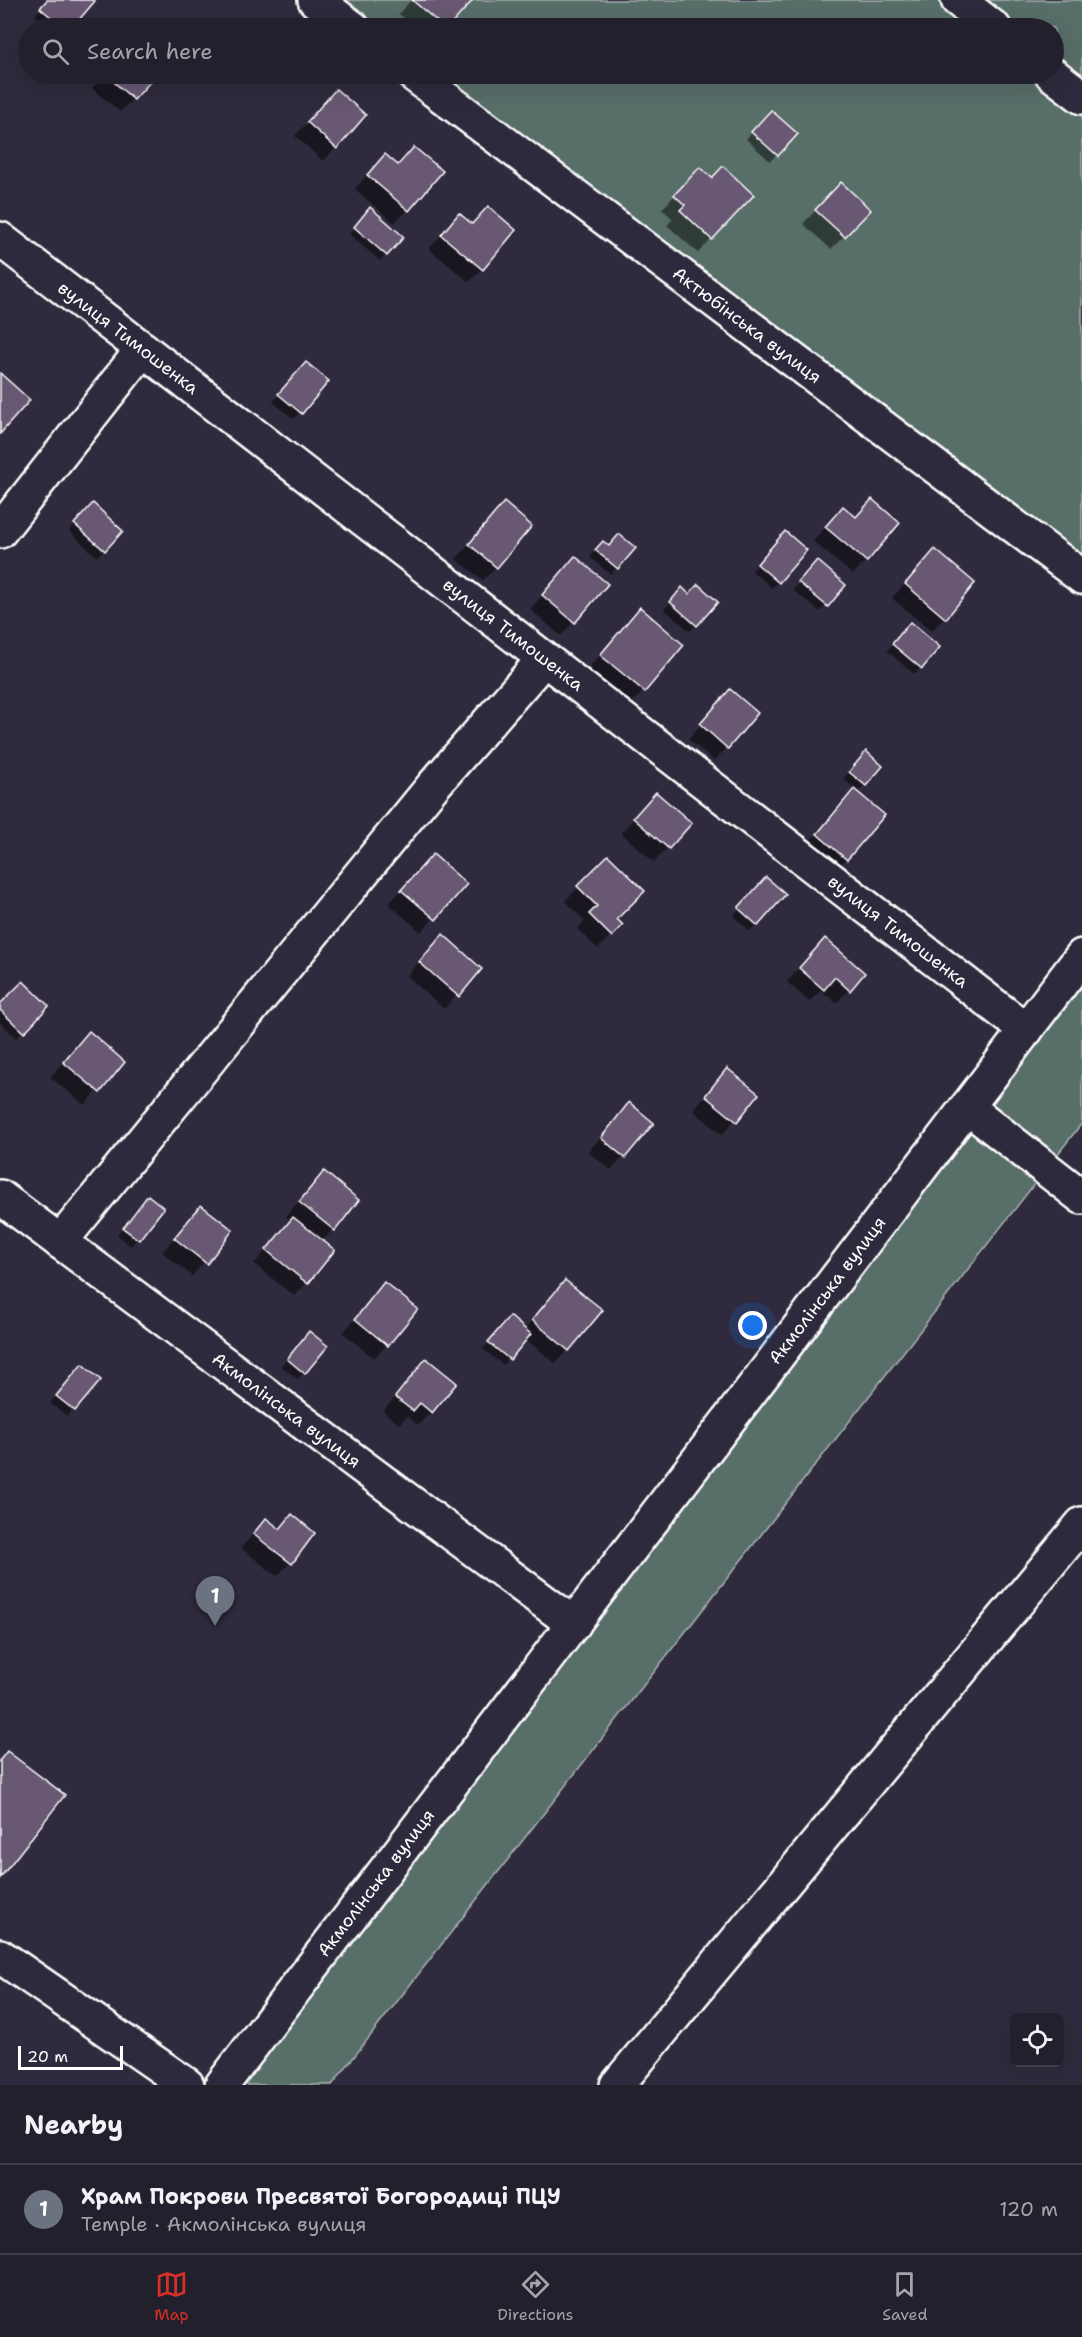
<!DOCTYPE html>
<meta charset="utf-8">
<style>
body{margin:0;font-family:"Shantell Sans",sans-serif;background:#2b2836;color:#f1f3f6}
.controls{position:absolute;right:18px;bottom:18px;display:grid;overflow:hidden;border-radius:9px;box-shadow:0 6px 24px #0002}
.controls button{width:54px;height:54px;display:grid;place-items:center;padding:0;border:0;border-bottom:2px solid #403e4a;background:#23202e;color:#f1f3f6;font:30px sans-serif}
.scale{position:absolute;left:18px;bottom:15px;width:105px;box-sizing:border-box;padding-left:6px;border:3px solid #fff;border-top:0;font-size:16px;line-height:21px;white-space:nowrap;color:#fff;-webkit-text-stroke:4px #2f2a3d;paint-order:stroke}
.you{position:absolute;left:753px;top:1326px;width:21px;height:21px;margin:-15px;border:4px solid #fff;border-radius:50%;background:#1a73e8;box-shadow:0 0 0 9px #1a73e833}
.badge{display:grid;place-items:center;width:39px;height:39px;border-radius:50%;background:#d93025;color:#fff;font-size:20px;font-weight:700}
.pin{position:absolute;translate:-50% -50px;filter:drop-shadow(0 2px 3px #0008)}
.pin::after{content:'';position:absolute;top:32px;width:21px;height:18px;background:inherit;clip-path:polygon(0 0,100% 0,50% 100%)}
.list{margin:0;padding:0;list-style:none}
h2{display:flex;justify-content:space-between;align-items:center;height:78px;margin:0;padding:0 24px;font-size:26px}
h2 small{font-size:20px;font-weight:400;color:#a3a3aa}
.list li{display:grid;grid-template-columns:39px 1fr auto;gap:18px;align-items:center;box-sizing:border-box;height:90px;padding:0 24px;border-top:2px solid #403e4a}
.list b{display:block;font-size:22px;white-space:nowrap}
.list p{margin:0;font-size:20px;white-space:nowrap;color:#a3a3aa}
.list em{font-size:20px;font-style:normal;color:#a3a3aa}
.icon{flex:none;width:33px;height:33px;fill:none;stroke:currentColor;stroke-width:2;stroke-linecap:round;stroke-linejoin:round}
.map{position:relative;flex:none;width:1082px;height:2085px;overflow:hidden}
.search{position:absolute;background:#23202e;box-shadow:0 6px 24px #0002;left:18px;right:18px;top:18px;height:66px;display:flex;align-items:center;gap:15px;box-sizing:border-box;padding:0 21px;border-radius:33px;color:#a3a3aa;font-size:22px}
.sheet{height:168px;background:#23202e}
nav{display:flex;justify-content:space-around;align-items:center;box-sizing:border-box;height:84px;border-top:2px solid #403e4a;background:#23202e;font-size:16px;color:#a3a3aa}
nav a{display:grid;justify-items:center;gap:3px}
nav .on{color:#d93025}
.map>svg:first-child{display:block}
.green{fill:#586e69;stroke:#acb6b4;stroke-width:1.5}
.shadow{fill:#0007}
.building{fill:#685873;stroke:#fff;stroke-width:1.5}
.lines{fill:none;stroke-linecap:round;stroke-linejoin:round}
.minor-casing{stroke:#fff;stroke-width:38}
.minor{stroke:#2f2a3d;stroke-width:33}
.labels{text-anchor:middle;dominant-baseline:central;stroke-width:6;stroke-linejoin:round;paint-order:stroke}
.street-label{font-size:18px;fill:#fff;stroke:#2f2a3d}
</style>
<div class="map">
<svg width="1082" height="2085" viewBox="0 0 1082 2085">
<rect width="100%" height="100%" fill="#2f2a3d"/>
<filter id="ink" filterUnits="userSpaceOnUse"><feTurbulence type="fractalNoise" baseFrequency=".0167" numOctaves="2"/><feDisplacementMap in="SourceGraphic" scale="12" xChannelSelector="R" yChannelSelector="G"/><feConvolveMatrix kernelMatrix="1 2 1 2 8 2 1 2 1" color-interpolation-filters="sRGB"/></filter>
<g filter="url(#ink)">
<g class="green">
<polygon points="315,0 1082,0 1082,577 413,74 1054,74 1054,28 353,28"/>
<polygon points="1082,956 1082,1123 332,2085 222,2085"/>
</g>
<g class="shadow">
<polygon points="47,0 91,0 93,1 70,28 51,28 35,15"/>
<polygon points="411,0 471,0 446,28 416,28 399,14"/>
<polygon points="105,74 155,74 120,112 92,88"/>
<polygon points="336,91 336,148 323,161 295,136"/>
<polygon points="771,112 795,135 770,161 746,139"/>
<polygon points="414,149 408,210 394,223 355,189 372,169 397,166"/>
<polygon points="711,180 752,195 698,253 667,225 673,219 662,209 687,182"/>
<polygon points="828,197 844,236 831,249 803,224"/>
<polygon points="459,215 471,225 482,269 469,282 429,249"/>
<polygon points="364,216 386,255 380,261 349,234"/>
<polygon points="299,370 327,381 294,419 273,402"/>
<polygon points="872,501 898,523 853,575 813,541 843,508 855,518"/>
<polygon points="504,504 496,567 483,580 456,559"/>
<polygon points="87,512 121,531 97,557 69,531"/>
<polygon points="779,539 778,582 772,588 752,571"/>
<polygon points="597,549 617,568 610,574 590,557"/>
<polygon points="935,551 945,618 931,631 892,598"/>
<polygon points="575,558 606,585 561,636 530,609"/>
<polygon points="811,569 844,585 820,612 793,590"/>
<polygon points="676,596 696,625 690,631 664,609"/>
<polygon points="640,609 644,691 630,704 588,669"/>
<polygon points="904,630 921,668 914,674 887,651"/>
<polygon points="730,691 727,748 714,761 688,739"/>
<polygon points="860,760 865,785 857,793 846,859 833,872 804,848 856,789 843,779"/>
<polygon points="643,807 690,823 654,862 621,833"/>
<polygon points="608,857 615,919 621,925 598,949 577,929 585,921 565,901"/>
<polygon points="420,869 465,884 421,932 389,904"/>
<polygon points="760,885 757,924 750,931 733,916"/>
<polygon points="429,950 480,969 444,1009 407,976"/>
<polygon points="812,953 849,990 836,1003 821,990 809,1002 787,982"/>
<polygon points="0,1006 47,1006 16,1038 0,1022"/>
<polygon points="89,1033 123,1062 85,1105 50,1077"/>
<polygon points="727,1070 757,1094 722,1135 693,1110"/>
<polygon points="629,1105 624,1157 611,1170 588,1152"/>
<polygon points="324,1173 357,1200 322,1242 307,1283 294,1296 254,1264 291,1220 286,1216"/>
<polygon points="142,1204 162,1209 131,1246 117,1235"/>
<polygon points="201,1207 231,1230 192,1276 162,1252"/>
<polygon points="566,1282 568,1350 555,1363 525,1339 503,1365 483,1349 503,1324 524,1330"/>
<polygon points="384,1284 387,1345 374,1358 343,1333"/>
<polygon points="303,1340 304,1373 298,1379 281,1366"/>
<polygon points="427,1360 431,1412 418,1425 407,1416 399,1424 383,1411"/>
<polygon points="75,1373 98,1380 67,1416 50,1403"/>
<polygon points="292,1516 290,1563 277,1576 241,1548 266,1520 278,1530"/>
</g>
<g class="building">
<polygon points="47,0 94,0 95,1 72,28 64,28 40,8"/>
<polygon points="412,0 473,0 448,28 445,28"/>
<polygon points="105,74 157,74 134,100"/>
<polygon points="336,89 366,115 337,149 307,122"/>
<polygon points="771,110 798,134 778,156 751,132"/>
<polygon points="414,147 443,171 409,211 367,175 385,154 398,165"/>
<polygon points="723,166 754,195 712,240 680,210 685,205 674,195 700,167 712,178"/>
<polygon points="841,182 871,210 845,237 815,210"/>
<polygon points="488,206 516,230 483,270 441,235 459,213 472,224"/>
<polygon points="370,207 404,237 387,256 354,227"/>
<polygon points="306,362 329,381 302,414 278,394"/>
<polygon points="0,373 30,400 0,434"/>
<polygon points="872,499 900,523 867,562 825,527 843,506 856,517"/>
<polygon points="504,502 532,526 497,568 469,544"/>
<polygon points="93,503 123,531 105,551 74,524"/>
<polygon points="785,531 807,550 779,583 757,564"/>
<polygon points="619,534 636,548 618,569 595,550 603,541 609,546"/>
<polygon points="935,549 975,583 946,619 905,584"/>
<polygon points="575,556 608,584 575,623 542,595"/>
<polygon points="817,560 846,585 828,607 798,582"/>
<polygon points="698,584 718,602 697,626 670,602 682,587 689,594"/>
<polygon points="640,607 684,645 645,692 600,655"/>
<polygon points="910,622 940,647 922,669 892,644"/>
<polygon points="730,689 758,713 728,749 700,724"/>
<polygon points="866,751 883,766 866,786 849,772"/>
<polygon points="854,789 885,815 847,860 817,834"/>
<polygon points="656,792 692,823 669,849 633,818"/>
<polygon points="433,854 467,884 436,920 401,890"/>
<polygon points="608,855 645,891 617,919 623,925 612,937 589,914 597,906 577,886"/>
<polygon points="766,877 786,894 758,926 738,908"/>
<polygon points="443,934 482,969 459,997 419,962"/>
<polygon points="825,938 865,973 850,991 835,977 824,990 799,968"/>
<polygon points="23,981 49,1006 24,1033 0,1010 0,1004"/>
<polygon points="89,1031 125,1062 100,1093 63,1062"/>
<polygon points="727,1068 759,1094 737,1122 705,1096"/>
<polygon points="629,1102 654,1123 625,1158 601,1138"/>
<polygon points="324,1171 359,1200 335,1231 299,1202"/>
<polygon points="148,1195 164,1208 139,1240 123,1228"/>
<polygon points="201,1205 233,1230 207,1264 174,1238"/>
<polygon points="293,1217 335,1250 308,1284 266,1250"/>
<polygon points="565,1280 603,1310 569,1351 532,1320"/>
<polygon points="384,1282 418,1309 388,1346 355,1319"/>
<polygon points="510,1316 531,1334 510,1360 488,1342"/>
<polygon points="309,1331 328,1346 305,1374 287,1359"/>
<polygon points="426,1358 457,1383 432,1413 420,1403 413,1411 395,1397"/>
<polygon points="82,1364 101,1380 75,1411 56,1396"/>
<polygon points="292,1514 315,1533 292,1564 253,1534 266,1518 280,1529"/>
<polygon points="7,1751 65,1795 0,1878 0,1760"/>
</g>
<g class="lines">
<defs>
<g id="minor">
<polyline points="315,0 353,28"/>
<polyline points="958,0 994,28"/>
<path id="s1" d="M413 74 1082 577"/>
<polyline points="1052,74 1082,97"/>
<path id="s2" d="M0 239 1026 1030"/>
<polyline points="0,531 143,349"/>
<polyline points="967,1107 1082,1197"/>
<path id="s3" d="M0 1197 574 1624"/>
<polyline points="60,1242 433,786 544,659"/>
<polyline points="0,1956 187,2085"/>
<path id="s4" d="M222 2085 1082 956"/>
<polyline points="617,2085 1082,1524"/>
</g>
</defs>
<use href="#minor" class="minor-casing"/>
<use href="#minor" class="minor"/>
</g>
</g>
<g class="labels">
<g class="street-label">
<text stroke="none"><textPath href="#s1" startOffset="418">Актюбінська вулиця</textPath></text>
<text stroke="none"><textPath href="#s2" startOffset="162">вулиця Тимошенка</textPath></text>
<text stroke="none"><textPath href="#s2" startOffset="648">вулиця Тимошенка</textPath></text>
<text stroke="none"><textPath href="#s2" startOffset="1134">вулиця Тимошенка</textPath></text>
<text stroke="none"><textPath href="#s4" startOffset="999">Акмолінська вулиця</textPath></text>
<text stroke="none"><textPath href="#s3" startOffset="357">Акмолінська вулиця</textPath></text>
<text stroke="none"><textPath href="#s4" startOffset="254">Акмолінська вулиця</textPath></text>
</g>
</g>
</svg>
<div class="controls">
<button><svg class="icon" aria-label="locate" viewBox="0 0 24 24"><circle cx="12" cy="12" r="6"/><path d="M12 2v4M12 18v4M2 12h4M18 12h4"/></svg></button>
</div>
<div class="scale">20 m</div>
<div class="you"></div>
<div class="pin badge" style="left:215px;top:1626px;background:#6b7280">1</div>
<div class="search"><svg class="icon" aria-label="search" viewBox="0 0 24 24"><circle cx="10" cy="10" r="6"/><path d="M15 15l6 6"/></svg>Search here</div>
</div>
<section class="sheet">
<h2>Nearby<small></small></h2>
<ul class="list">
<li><span class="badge" style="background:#6b7280">1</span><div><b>Храм Покрови Пресвятої Богородиці ПЦУ</b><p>Temple · Акмолінська вулиця</p></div><em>120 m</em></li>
</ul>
</section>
<nav>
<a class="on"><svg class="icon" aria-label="map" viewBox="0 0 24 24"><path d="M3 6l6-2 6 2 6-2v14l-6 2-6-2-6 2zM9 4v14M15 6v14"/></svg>Map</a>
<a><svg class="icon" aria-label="directions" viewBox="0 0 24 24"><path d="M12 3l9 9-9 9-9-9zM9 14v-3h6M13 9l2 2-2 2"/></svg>Directions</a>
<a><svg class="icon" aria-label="saved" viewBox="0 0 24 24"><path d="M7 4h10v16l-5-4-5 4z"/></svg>Saved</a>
</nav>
